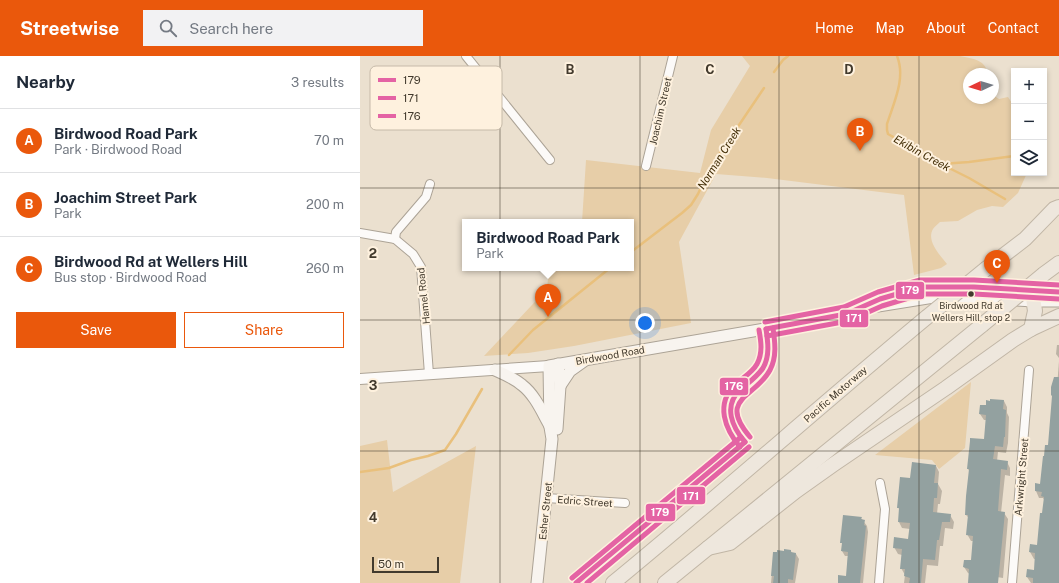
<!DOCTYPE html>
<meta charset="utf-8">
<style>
body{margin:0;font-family:"Public Sans",sans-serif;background:#f2f2f3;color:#1f2937}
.controls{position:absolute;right:12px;top:12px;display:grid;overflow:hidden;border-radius:0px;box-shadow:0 2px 6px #0003}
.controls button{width:36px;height:36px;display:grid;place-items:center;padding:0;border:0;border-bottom:1px solid #e0e1e3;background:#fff;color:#1f2937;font:20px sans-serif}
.compass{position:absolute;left:603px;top:12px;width:36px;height:36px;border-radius:50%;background:#fff;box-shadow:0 2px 6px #0003;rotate:266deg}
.scale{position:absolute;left:12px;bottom:10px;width:67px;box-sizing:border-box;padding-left:4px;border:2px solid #423a2d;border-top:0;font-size:11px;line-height:14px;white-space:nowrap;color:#423a2d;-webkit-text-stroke:3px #fef1de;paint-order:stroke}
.you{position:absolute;left:285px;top:267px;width:14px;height:14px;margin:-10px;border:3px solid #fff;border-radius:50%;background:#1a73e8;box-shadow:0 0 0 6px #1a73e833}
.badge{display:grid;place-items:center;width:26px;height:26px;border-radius:50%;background:#ea580c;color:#fff;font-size:13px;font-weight:700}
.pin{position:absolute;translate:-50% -33px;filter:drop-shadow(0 1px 2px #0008)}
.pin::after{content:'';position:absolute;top:21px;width:14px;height:12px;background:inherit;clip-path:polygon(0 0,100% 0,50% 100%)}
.popup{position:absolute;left:102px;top:163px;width:172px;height:52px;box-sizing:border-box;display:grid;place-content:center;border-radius:0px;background:#fff;filter:drop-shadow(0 1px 3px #0005);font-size:13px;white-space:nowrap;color:#747a83}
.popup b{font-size:15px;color:#1f2937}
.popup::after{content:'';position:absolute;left:50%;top:100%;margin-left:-8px;border:8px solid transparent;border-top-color:#fff}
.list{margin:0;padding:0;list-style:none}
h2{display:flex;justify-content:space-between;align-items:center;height:52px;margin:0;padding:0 16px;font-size:17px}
h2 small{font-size:13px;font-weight:400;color:#747a83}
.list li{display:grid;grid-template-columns:26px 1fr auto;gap:12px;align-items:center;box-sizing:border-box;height:64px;padding:0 16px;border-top:1px solid #e0e1e3}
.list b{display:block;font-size:15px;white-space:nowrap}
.list p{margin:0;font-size:13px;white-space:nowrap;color:#747a83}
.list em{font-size:13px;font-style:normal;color:#747a83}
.actions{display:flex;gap:8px;padding:12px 16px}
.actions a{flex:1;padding:9px 0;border:1px solid #ea580c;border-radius:0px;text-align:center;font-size:14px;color:#ea580c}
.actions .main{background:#ea580c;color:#fff}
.icon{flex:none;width:22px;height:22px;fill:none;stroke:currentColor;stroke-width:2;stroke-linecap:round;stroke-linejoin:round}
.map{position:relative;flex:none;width:699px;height:527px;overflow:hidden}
header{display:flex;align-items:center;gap:24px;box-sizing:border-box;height:56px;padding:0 20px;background:#ea580c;color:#fff}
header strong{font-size:19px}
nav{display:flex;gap:22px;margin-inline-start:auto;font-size:14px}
.search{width:280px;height:36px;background:#f2f2f3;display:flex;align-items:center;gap:10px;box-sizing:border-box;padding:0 14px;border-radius:0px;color:#747a83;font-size:15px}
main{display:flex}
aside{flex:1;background:#fff}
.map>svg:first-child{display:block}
.green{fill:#e7cea8}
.shadow{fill:#0003}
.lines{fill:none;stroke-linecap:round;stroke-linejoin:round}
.stream{stroke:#e9c07c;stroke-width:2.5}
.building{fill:#93a1a0}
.minor-casing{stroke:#aca396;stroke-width:10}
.tertiary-casing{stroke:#aca396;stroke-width:12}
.secondary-casing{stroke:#aca396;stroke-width:13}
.motorway-casing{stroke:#c1b6a6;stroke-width:16}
.minor{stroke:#fcfaf8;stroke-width:8}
.tertiary{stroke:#fcfaf8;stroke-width:10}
.secondary{stroke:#f8f4ef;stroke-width:11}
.motorway{stroke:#eee7dd;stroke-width:14}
.motorway-bridge-casing{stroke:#c1b6a6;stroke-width:16;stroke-linecap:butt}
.motorway-bridge{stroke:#eee7dd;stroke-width:14}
.bus-1-casing{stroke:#fef1de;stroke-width:8}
.bus-2-casing{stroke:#fef1de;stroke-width:8}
.bus-3-casing{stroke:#fef1de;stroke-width:8}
.bus-1{stroke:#e463a4;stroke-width:5}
.bus-2{stroke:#e463a4;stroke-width:5}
.bus-3{stroke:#e463a4;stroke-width:5}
.grid{fill:none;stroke:#423a2d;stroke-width:1;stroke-opacity:0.55}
.bus-dot{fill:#423a2d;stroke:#fef1de;stroke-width:1.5}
.labels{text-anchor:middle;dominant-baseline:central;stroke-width:4;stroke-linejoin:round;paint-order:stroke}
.bus-label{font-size:9px;fill:#423a2d;stroke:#fef1de}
.street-label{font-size:10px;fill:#423a2d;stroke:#fef1de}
.water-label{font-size:11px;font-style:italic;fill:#422d05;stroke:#fef1de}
.key{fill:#fef1de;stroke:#c6baa9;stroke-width:1}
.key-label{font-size:11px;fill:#423a2d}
.grid-label{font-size:13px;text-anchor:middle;font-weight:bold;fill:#423a2d;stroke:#fef1de;stroke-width:4;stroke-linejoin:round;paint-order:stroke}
.line-badge{stroke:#fef1de;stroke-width:1.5}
.badge-label{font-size:11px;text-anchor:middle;font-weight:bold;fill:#fff}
</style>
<header>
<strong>Streetwise</strong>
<div class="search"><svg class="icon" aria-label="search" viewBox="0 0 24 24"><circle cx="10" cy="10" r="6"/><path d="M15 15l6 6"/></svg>Search here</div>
<nav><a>Home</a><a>Map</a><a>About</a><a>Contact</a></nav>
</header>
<main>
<aside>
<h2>Nearby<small>3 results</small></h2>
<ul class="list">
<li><span class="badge">A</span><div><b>Birdwood Road Park</b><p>Park · Birdwood Road</p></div><em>70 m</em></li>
<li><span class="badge">B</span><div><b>Joachim Street Park</b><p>Park</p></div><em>200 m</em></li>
<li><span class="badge">C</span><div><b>Birdwood Rd at Wellers Hill</b><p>Bus stop · Birdwood Road</p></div><em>260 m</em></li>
</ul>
<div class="actions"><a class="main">Save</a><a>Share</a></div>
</aside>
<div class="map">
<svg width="699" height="527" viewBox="0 0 699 527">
<rect width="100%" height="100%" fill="#ebe0cf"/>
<g class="green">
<path d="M382 0H600C613 3 625 3 628 18H609V42H633V39L639 43 648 41 654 50V117H667L658 137 643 151 632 150 617 154 598 165 580 166C578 168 575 170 573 173 566 185 580 199 587 208L581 212 554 219 544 139 407 122 356 118 319 186 331 267 214 290 168 297 124 300 187 233 189 212H271V166H222L226 104 340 117 351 74 390 10Z"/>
<polygon points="611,326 605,392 579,413 572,404 515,399"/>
<polygon points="27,384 33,436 116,390 100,527 0,527 0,390"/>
</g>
<g class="shadow">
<polygon points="697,289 699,289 699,302 696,298"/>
<polygon points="699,305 699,335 697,331"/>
<polygon points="699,336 699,527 671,527 667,521 668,514 675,515 676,503 674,503 670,496 678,490 685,445 683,442 679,442 676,435 681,429"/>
<polygon points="644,345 647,351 647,357 649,361 648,387 646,397 638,396 637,405 647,406 650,412 650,420 645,419 641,457 644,457 648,463 643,522 637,521 636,527 609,527 610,518 608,517 604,511 612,505 613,485 611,485 607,478 609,462 606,459 610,416 608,413 625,384 627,364 624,364 620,358 626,350"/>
<polygon points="576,410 579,416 578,428 582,435 580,448 578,448 577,458 590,459 594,466 593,473 585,472 583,490 580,490 578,510 567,509 565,527 544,527 545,519 541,512 542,499 538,498 534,491 549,484 550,473 542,472 539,466 540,455 538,451 551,423"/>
<polygon points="501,462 507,470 508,476 503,527 478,527 479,520 487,521 488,500 485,500 482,495 483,489 481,486"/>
<polygon points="431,495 432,498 436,498 439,503 435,527 411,527 414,497"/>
</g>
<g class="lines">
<g class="stream">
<path d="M537 0C546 22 534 46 527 68V74L528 78 581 108 609 122 645 143"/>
<polyline points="414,16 423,4 428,0"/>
<polyline points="581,108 609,106 654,100"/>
<polyline points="271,196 322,157 331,149 338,138 350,112 404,32"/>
<polyline points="149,299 173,274 250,212"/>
<polyline points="0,416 29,412 51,404 68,400 85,394 96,378 122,333"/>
</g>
</g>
<g class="building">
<polygon points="694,321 699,321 699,527 673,527 673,522 666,521 667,513 674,514 675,497 669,496 670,488 677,489 680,457 682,457 684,441 681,440 682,436 675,435 675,427 680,428 683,400 684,400 685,389 688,389 692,340 691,339 691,331"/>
<polygon points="630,343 644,344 643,353 646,354 645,381 644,381 643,391 635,390 633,403 648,405 647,414 641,413 638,455 645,456 638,527 608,527 609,513 603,511 604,504 611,504 613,480 606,479 608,459 605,459 606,440 609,413 607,413 610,385 610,382 624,383 626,359 619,358 620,349 626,349 626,344 630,345"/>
<polygon points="552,406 576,409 574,427 578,427 577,442 574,442 573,456 591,458 590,466 582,466 579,484 577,484 575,504 563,503 561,527 549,527 550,522 544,520 545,513 540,513 542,493 533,492 534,481 548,483 550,467 538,466 539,452 537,452 540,421 550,422"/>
<polygon points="483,459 502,461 501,463 505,464 504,469 506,470 500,527 478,527 478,519 486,520 488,496 481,495 482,487 480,487"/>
<polygon points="424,493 431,494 431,496 436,497 433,524 428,523 428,527 413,527 414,520 411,520 413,496 417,496 417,494 424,495"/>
</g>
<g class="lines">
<defs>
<g id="minor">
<polyline points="106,0 190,104"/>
<polyline points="286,110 313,0"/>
<polyline points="0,177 35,183 53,198 61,211 69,318"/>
<polyline points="35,183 36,176 66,141 70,128"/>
<polyline points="186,442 265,447"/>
<polyline points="519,527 525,453 520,427"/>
<polyline points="652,527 669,314"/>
</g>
<polyline id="tertiary" points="0,323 189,310"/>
<g id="secondary">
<polyline points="518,250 580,240 674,245 699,245"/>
<path d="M135 314C144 318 154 322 162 329 175 339 182 356 190 370"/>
<polyline points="200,330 210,315 224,305"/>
<polyline points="197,373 200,330 198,308"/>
<polyline points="177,527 192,383 190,371 189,310 428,269 486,258 520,243 561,231 614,231 699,236"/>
</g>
<g id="motorway">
<polyline points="627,212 665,183 694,153 699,151"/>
<polyline points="684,218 699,207"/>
<polyline points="671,273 675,255 672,235"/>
<polyline points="348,492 370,487 436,435 474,408 586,332 653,284 671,273 699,260"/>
<path d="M253 527C359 440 461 349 567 261"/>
<polyline points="305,527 622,269"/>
</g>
</defs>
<use href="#minor" class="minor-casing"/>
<use href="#tertiary" class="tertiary-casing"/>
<use href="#secondary" class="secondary-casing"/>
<use href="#motorway" class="motorway-casing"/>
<use href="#minor" class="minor"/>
<use href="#tertiary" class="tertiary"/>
<use href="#secondary" class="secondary"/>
<use href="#motorway" class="motorway"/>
<defs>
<g id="motorway-bridge">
<polyline points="567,261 627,212"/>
<polyline points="622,269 684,218"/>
</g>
</defs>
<use href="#motorway-bridge" class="motorway-bridge-casing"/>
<use href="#motorway-bridge" class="motorway-bridge"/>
<defs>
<g id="bus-1">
<polyline points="406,273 486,258 520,243 561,231 614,231 699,236"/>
<path d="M385 386C372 371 363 350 380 334 388 327 397 321 403 312 410 300 408 286 406 273"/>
<polyline points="216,527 385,386"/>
</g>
<g id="bus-2">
<polyline points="407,280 488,265 522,250 562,238 614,238 699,243"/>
<path d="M390 381C357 342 395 342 410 314 417 301 415 286 413 272"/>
<polyline points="227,527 389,391"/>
</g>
<g id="bus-3">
<polyline points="405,266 484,251 518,236 560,224 614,224 699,229"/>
<path d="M380 391C365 373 355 348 375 329 382 322 392 317 397 308 403 297 401 285 399 274"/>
<polyline points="212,522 381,381"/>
</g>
</defs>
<use href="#bus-1" class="bus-1-casing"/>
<use href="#bus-2" class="bus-2-casing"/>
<use href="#bus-3" class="bus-3-casing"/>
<use href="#bus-1" class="bus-1"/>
<use href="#bus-2" class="bus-2"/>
<use href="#bus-3" class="bus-3"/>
</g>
<path class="grid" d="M140 0V527M280 0V527M419 0V527M559 0V527M0 132H699M0 264H699M0 395H699"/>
<circle class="bus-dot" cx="611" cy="238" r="3.5"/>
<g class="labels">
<g class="bus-label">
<text x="611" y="249">Birdwood Rd at<tspan x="611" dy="12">Wellers Hill, stop 2</tspan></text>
</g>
<g class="street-label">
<text transform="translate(300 55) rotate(-77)">Joachim Street</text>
<text transform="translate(63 240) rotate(-96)">Hamel Road</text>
<text transform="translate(250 299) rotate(-10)">Birdwood Road</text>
<text transform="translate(475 338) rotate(-41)">Pacific Motorway</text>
<text transform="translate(661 421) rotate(-85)">Arkwright Street</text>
<text transform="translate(225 445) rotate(4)">Edric Street</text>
<text transform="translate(185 455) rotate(-84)">Esher Street</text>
</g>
<g class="water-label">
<text transform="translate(562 97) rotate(29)">Ekibin Creek</text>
<text transform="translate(359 102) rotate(-58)">Norman Creek</text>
</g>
</g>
<rect x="10" y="10" width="132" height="64" rx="6" class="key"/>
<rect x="18" y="22" width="18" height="4" fill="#e463a4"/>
<rect x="18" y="40" width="18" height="4" fill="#e463a4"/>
<rect x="18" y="58" width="18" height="4" fill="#e463a4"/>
<g class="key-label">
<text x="43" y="28">179</text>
<text x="43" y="46">171</text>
<text x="43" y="64">176</text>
</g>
<g class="grid-label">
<text x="210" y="18">B</text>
<text x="350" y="18">C</text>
<text x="489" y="18">D</text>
<text x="13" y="202">2</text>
<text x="13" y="334">3</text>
<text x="13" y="466">4</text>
</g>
<g class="line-badge">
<rect x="535" y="225" width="30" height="19" rx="4" fill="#e463a4"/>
<rect x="479" y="253" width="30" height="19" rx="4" fill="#e463a4"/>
<rect x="359" y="321" width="30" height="19" rx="4" fill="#e463a4"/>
<rect x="316" y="430" width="30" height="19" rx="4" fill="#e463a4"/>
<rect x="285" y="447" width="31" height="19" rx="4" fill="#e463a4"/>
</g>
<g class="badge-label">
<text x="550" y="238">179</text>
<text x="494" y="266">171</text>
<text x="374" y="334">176</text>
<text x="331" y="444">171</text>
<text x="300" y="460">179</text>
</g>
</svg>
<div class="controls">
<button>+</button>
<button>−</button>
<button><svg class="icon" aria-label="layers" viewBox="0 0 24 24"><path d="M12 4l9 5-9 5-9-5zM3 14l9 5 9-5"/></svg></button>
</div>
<svg class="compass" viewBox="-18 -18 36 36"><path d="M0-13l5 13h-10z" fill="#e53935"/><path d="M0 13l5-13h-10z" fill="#747a83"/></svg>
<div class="scale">50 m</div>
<div class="you"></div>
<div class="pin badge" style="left:188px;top:261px">A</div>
<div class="popup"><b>Birdwood Road Park</b>Park</div>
<div class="pin badge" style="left:500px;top:95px">B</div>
<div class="pin badge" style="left:637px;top:227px">C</div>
</div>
</main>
